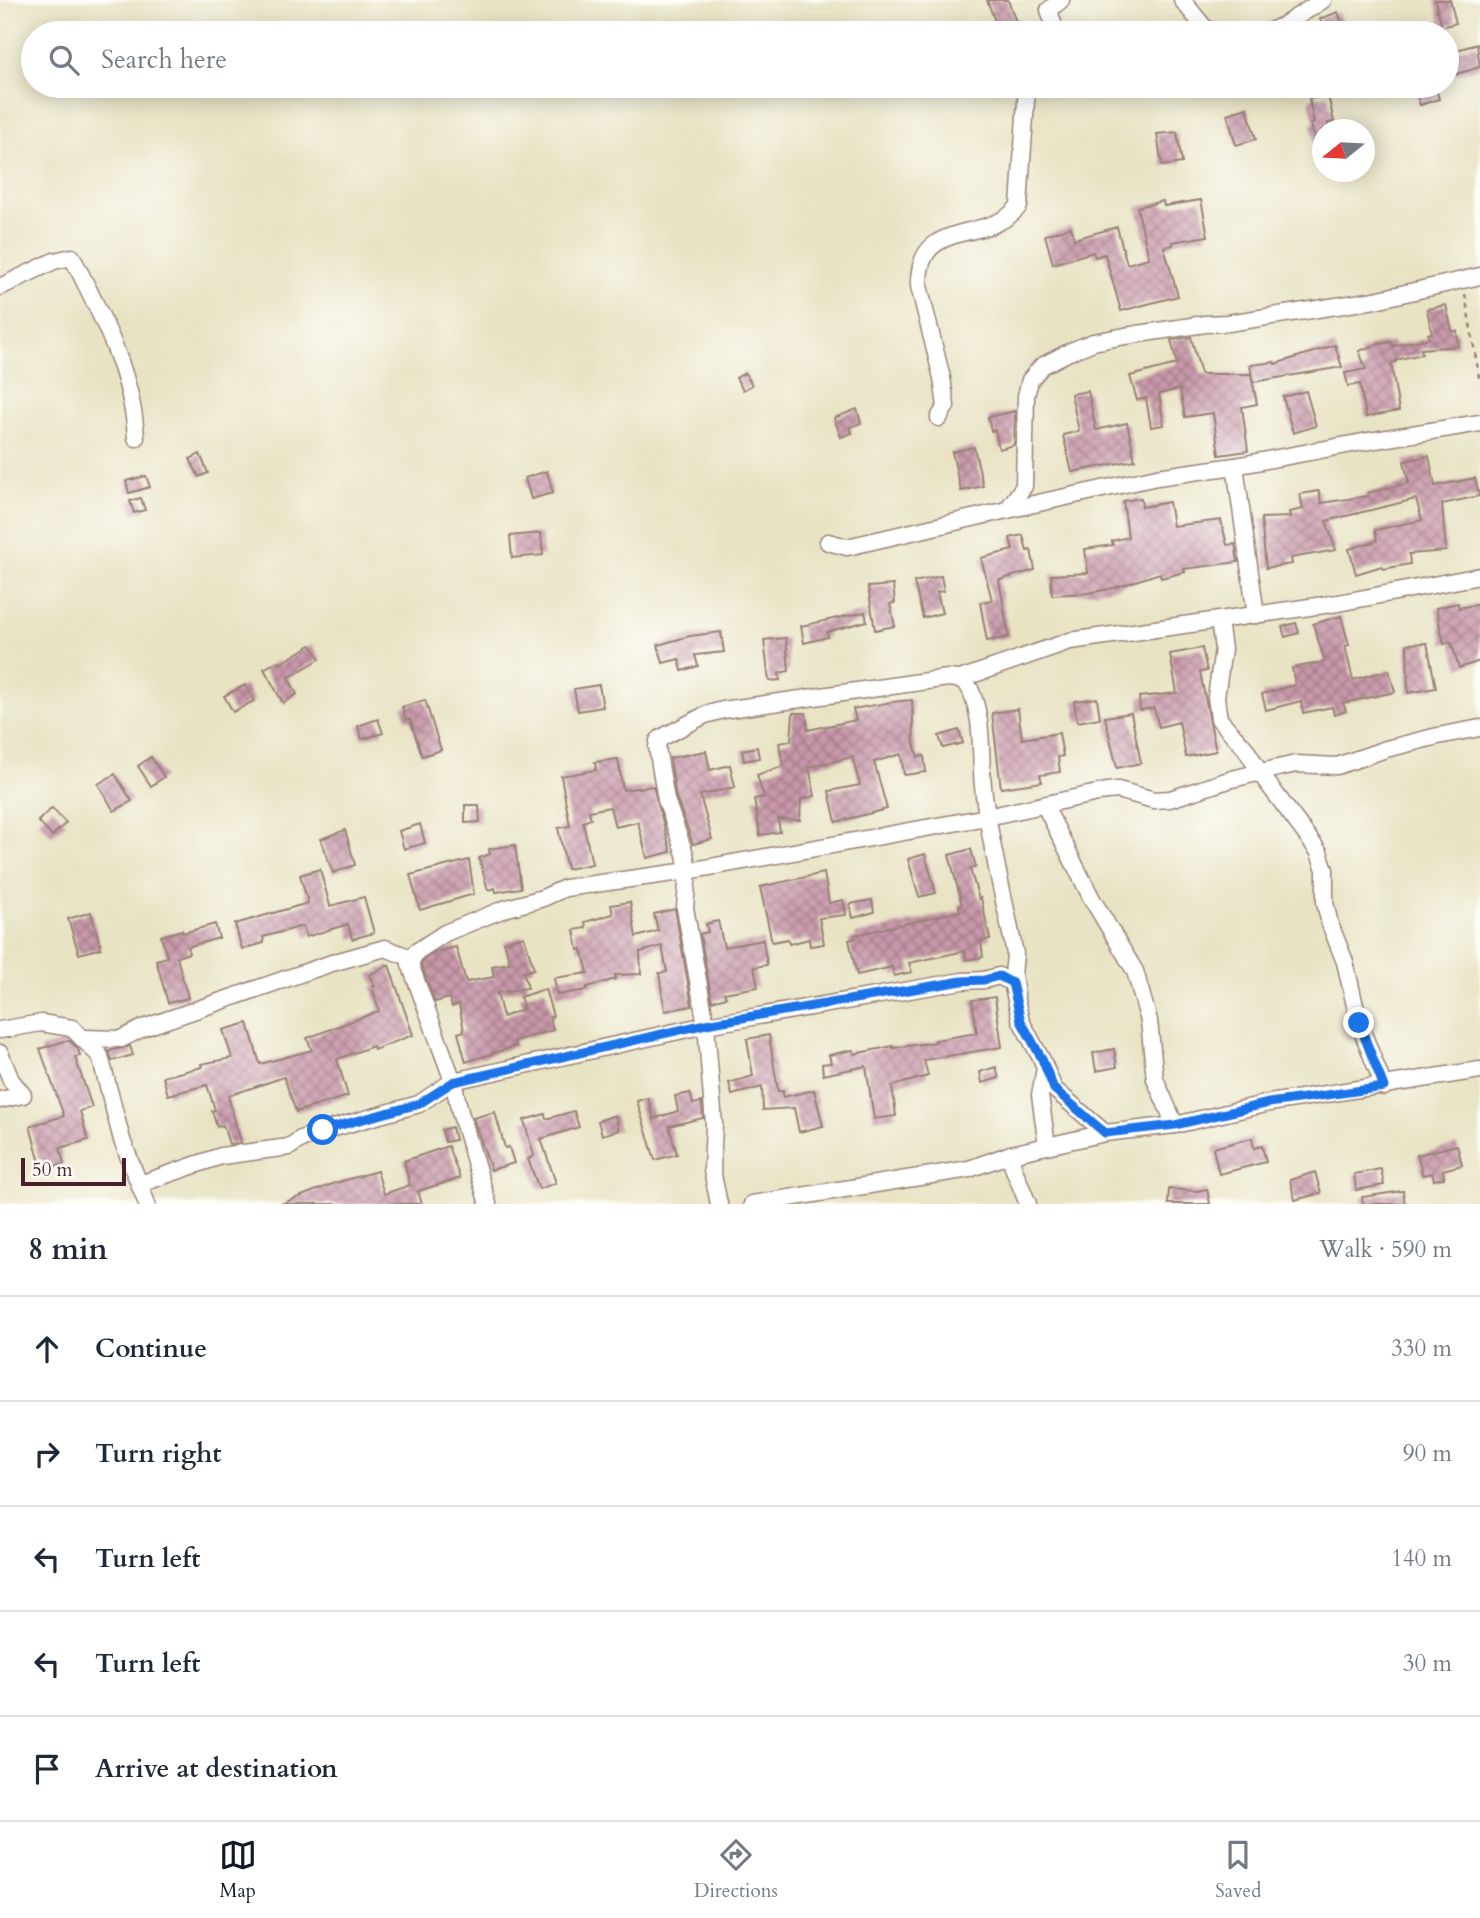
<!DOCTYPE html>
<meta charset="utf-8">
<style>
body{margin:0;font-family:Cardo,serif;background:#f2f2f3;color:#1f2937}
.compass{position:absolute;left:1312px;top:119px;width:63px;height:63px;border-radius:50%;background:#fff;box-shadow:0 4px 18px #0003;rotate:252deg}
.scale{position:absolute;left:21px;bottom:18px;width:105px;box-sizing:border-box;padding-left:7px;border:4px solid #4a1f2b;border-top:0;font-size:19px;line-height:24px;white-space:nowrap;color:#4a1f2b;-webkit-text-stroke:5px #fdfcf7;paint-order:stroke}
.stop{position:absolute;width:21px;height:21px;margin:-16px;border:5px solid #1a73e8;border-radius:50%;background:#fff}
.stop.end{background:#1a73e8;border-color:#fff;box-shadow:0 2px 7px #0008}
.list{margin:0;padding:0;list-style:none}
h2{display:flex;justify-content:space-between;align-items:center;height:91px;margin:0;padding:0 28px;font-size:30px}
h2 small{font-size:23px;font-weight:400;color:#747a83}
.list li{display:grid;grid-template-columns:46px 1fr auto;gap:21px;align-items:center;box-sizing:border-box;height:105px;padding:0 28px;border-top:2px solid #e0e1e3}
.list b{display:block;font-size:26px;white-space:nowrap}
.list em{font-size:23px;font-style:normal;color:#747a83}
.icon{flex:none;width:38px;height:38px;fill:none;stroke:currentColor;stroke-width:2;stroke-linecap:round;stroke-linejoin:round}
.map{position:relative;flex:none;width:1480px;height:1204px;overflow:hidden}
.search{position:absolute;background:#fff;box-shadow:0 4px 18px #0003;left:21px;right:21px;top:21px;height:77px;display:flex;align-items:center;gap:18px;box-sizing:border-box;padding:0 24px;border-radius:38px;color:#747a83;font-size:26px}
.sheet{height:616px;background:#fff}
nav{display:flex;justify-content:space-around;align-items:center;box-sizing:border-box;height:98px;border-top:2px solid #e0e1e3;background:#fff;font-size:19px;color:#747a83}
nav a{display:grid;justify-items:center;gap:4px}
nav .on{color:#111827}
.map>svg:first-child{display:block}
.building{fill:url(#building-cross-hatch)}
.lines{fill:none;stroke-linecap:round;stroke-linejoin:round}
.minor-casing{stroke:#998177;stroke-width:19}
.path{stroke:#998177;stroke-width:2.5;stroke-dasharray:5 5;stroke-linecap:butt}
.minor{stroke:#fff;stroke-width:16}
.route{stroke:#1a73e8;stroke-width:9}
</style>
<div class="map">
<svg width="1480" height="1204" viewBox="0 0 1480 1204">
<defs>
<pattern id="building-cross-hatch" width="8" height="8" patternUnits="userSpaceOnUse" patternTransform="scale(1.75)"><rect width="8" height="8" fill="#c898aa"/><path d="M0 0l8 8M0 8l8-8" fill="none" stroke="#a47b8b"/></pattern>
</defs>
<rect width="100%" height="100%" fill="#fdfcf7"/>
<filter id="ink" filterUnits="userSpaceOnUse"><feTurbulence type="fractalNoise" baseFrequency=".0143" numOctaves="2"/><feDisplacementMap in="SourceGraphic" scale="14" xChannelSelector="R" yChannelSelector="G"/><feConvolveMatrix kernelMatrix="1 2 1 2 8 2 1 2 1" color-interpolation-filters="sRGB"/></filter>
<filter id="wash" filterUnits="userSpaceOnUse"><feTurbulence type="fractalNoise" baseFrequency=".00686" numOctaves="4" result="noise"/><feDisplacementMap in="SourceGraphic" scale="28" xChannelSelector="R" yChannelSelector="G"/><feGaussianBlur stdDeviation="1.57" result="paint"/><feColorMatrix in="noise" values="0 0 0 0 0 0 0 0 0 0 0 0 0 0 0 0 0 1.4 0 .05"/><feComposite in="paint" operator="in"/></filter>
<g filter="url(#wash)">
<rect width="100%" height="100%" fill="#e8e3c3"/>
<g id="blocks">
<g class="building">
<polygon points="987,0 1008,0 1016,22 998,29"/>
<polygon points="1435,0 1450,0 1456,23 1442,27"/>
<polygon points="1338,12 1346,33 1325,33 1320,19"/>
<polygon points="1477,44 1480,67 1450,76 1447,53"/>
<polygon points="1414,86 1435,86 1439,99 1420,105"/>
<polygon points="1328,95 1334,122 1328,123 1329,130 1322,130 1322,155 1318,155 1311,124 1314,123 1309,99"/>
<polygon points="1247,108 1256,139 1236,145 1227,114"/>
<polygon points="1177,132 1182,163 1162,166 1157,134"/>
<polygon points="1201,200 1208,236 1172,242 1173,245 1164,247 1178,296 1121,311 1105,254 1095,257 1093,252 1053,264 1045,235 1071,227 1074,239 1117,227 1127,264 1149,258 1137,207 1163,201 1164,206"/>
<polygon points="1446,305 1452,331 1457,331 1458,346 1421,349 1422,354 1396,360 1396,362 1391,363 1399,411 1366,417 1360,384 1348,386 1345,373 1366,369 1359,351 1378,344 1392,342 1393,346 1429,338 1428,334 1432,333 1427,309"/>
<polygon points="1191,337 1201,374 1251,374 1257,404 1242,407 1248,451 1219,455 1213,413 1185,417 1180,389 1159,394 1164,425 1151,427 1146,398 1137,400 1130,376 1177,364 1171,340"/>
<polygon points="1335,345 1342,367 1253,382 1250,365 1274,362 1275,364"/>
<polygon points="745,373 752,385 743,390 736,378"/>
<polygon points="1088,391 1096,430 1127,423 1135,460 1072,472 1063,435 1079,431 1071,394"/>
<polygon points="1306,391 1316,426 1293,433 1283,397"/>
<polygon points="857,409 861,423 850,427 852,433 841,437 834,418"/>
<polygon points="1015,411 1014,445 999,449 995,430 991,431 988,417"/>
<polygon points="974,447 983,486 961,491 952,452"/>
<polygon points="200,454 208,473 199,477 190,459"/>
<polygon points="1429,456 1435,486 1475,478 1479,496 1442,504 1446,551 1409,554 1410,564 1383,569 1382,566 1356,574 1349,549 1377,541 1375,530 1422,520 1416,499 1326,521 1336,550 1291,558 1292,564 1266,568 1261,518 1290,517 1289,512 1303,509 1300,494 1319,491 1321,503 1368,496 1367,493 1409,483 1404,461"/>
<polygon points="547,471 553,493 531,499 525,478"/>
<polygon points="146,476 150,487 129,493 126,481"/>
<polygon points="141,498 145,510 134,513 130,501"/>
<polygon points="1141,498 1142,507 1169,502 1173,526 1221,520 1227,545 1235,544 1238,562 1184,569 1185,572 1161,578 1160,573 1114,588 1088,593 1052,595 1051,575 1088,573 1085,549 1113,545 1112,541 1128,537 1123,501"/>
<polygon points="541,533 543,555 512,558 510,536"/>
<polygon points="1023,535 1027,551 1031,550 1035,570 999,580 1009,637 987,641 980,602 992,600 981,558 1013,550 1010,538"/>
<polygon points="941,576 944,591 937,592 942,613 923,618 914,582"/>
<polygon points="893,585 895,603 890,604 895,626 875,630 868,587"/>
<polygon points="1458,603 1459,608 1480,604 1480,661 1459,668 1451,642 1444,644 1436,608"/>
<polygon points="865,612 867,621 827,632 828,637 804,643 801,626"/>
<polygon points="1341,616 1349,645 1345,646 1353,680 1389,670 1395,692 1343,703 1346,711 1334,715 1332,707 1303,713 1301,701 1266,710 1262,694 1295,685 1292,668 1325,662 1313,624"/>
<polygon points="1296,623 1299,633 1285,637 1282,627"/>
<polygon points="721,632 724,652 695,655 698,666 682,671 679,659 663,663 658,645 690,636"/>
<polygon points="786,638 789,671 779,673 780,680 769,681 764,640"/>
<polygon points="1427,643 1436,688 1408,693 1407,644"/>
<polygon points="311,645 320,659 288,678 297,694 283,703 264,669 278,661 280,664"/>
<polygon points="1202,648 1207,671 1200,672 1216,751 1186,757 1179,722 1159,727 1154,708 1140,710 1139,697 1177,693 1170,654"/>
<polygon points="245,685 254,701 233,712 224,696"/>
<polygon points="599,685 603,707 578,711 574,689"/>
<polygon points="1097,698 1100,718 1077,722 1074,701"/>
<polygon points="425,700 441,750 422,756 410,719 406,720 402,707"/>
<polygon points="912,700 914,743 918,757 924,756 926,772 904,775 901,754 874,762 887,809 836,822 829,791 860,785 852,757 809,767 815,796 801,799 800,820 778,819 780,832 760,835 754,799 764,797 757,775 783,766 779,743 791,741 793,713 806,713 808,730 856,720 853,709 892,702"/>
<polygon points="1018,709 1022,739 1059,733 1063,756 1058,757 1060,772 1040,775 1042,782 1001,788 992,713"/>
<polygon points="1131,713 1141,763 1117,768 1105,717"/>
<polygon points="378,719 383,733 362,739 358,726"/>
<polygon points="959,730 963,743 943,748 939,736"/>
<polygon points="757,747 759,758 744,761 742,750"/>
<polygon points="706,751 710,770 730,765 735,787 700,795 712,839 693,844 676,797 670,758"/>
<polygon points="151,757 164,777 151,786 138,766"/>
<polygon points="618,759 623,790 653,786 671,852 647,858 638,822 615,827 610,807 589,811 591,819 583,822 592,864 567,869 558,828 570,826 561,776 596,770 595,762"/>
<polygon points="115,774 132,801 114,811 98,784"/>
<polygon points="465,805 479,805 480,822 465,823"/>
<polygon points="52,808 66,823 52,836 38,821"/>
<polygon points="420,824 425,843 404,849 399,831"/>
<polygon points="345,830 355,865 333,873 321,839"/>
<polygon points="515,845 521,888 496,892 495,888 488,890 479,858 490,854 489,849"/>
<polygon points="971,849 976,867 970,869 979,899 981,898 990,939 981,941 983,957 966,960 965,951 909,963 912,972 894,976 892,967 857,975 849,940 856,938 855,935 960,911 959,905 962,904 949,855"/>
<polygon points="925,854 936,893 919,897 908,859"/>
<polygon points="469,860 474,894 420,910 410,875"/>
<polygon points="320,869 330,906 364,897 374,933 352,939 348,924 306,937 303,926 263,937 264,943 242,949 235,924 308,903 300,875"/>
<polygon points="824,873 829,903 843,900 846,915 819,918 824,944 810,946 809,939 789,944 788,939 772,942 760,887"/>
<polygon points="872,900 874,912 853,918 850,904"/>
<polygon points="630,902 636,937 658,931 654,914 675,909 692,1006 665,1011 659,973 667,972 662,946 640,952 641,974 615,975 616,979 587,987 587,990 557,995 554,978 588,973 582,949 578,950 574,930 586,928 585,922 613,914 611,905"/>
<polygon points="91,912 101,948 79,954 68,919"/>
<polygon points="718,921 724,947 763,940 767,965 754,967 758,987 724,993 726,997 712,1001 700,934 708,932 706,924"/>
<polygon points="215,924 219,938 187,947 189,953 177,957 188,998 168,1003 156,960 167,957 161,936 182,930 183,933"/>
<polygon points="524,936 534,969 523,972 528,988 497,993 503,1017 524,1009 520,997 545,989 553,1016 550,1017 553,1030 514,1041 516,1046 466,1062 458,1033 464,1031 459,1004 452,1007 449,998 435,1002 421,965 424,959 433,953 456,947 466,982 494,977 492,966 510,963 504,942"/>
<polygon points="389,965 413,1035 374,1050 373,1046 337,1059 348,1096 296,1112 284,1077 228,1096 241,1143 229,1144 223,1125 217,1127 212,1111 215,1110 207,1085 168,1095 163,1077 202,1067 201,1064 232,1058 223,1030 248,1023 260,1064 312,1050 307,1038 379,1011 372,987 375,986 369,975"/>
<polygon points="995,997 1002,1047 924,1060 928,1076 892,1086 896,1116 874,1119 866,1066 823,1075 822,1064 831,1063 829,1055 853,1050 854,1054 893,1046 893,1048 936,1042 935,1040 977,1033 972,1000"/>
<polygon points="769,1035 778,1091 783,1091 783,1097 814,1090 823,1126 799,1132 794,1108 763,1110 762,1087 732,1095 729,1083 753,1076 747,1039"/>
<polygon points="64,1041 70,1041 78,1049 80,1056 75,1057 92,1107 80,1111 88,1140 60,1148 64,1164 42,1170 30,1126 64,1116 40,1049"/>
<polygon points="130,1046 133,1055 112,1061 109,1051"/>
<polygon points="1114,1049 1117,1067 1096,1071 1093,1053"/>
<polygon points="996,1067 999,1078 982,1083 980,1072"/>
<polygon points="690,1093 693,1104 702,1102 703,1118 669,1126 677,1154 655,1160 637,1101 648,1098 654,1119 678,1111 675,1096"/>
<polygon points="574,1111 579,1127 541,1139 556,1183 539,1189 528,1159 534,1156 524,1120 545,1114 546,1119"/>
<polygon points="495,1112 505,1148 509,1147 514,1163 491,1170 473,1118"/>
<polygon points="615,1115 619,1130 602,1135 598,1121"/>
<polygon points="452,1127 455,1140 445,1142 442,1130"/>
<polygon points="1252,1138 1254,1148 1262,1146 1266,1162 1219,1174 1213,1148"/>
<polygon points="1457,1145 1462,1165 1443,1170 1444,1178 1434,1180 1432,1173 1423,1175 1417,1155"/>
<polygon points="448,1146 460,1178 418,1191 422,1204 281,1204 335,1183 377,1171 384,1194 410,1185 404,1161"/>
<polygon points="1381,1169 1384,1185 1356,1190 1354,1174"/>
<polygon points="1315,1172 1321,1193 1295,1200 1290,1180"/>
<polygon points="1169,1189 1197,1191 1207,1189 1210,1204 1168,1204"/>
<polygon points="1403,1191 1405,1204 1363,1204 1362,1197"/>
</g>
</g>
</g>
<g filter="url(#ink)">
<use href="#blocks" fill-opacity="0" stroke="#998177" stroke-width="2"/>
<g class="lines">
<defs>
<g id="minor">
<polyline points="1182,0 1209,33"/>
<polyline points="1056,33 1049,10 1061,0"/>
<polyline points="1266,33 1284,25 1323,0"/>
<path d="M0 287 54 261 72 257C101 314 133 374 136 438"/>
<path d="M939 418 946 406 942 378 919 286C917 215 988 246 1019 206L1027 86"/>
<polyline points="1235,466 1256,615"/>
<polyline points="1007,510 1157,477 1235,466 1363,442 1480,423"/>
<polyline points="828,542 847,547 1007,510 1024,486 1026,396 1030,380 1042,366 1069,352 1093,342 1125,336 1205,324 1228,323 1375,300 1480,276"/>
<polyline points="960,679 1070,641 1219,620"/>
<polyline points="1045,806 1092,899 1135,971 1149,1021 1155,1079 1175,1125"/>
<polyline points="0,1030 41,1023 72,1028 100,1056 122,1140 147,1204"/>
<polyline points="83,1038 121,1039 143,1028 332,963 385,948 411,958"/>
<polyline points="0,1053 11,1080 23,1095 0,1100"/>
<polyline points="1045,1068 1040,1095 1047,1146"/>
<polyline points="1384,1087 1359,1023 1345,962 1330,924 1325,903 1325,870 1319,852 1260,773 1246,749 1219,719 1216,697 1223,649 1219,620 1338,603 1480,576"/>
<polyline points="1011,1154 1013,1167 1028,1204"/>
<polyline points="140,1184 221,1156 289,1147 301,1139 323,1131 419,1104 453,1081 706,1025 962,981 984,980 999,976 1012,983 1021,1021 1042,1060 1054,1089 1105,1133"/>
<polyline points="488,1204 460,1112 453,1081 410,964 416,952 445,933 504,909 543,898 565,888 688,871 987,817 1107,791 1118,790 1154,800 1170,799 1232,779 1278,768 1296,764 1337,766 1386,749 1438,736 1480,728"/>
<path d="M719 1204 712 1170 714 1124 706 1025 685 908 688 871 685 854 666 800 657 747 658 741 661 738 705 715 723 710 948 678C958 679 965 679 970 689 985 721 979 761 984 795 991 849 1005 901 1015 954L1013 975 1016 995"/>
<polyline points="752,1204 969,1169 1011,1154 1105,1133 1175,1125 1269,1103 1480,1070"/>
</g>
</defs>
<use href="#minor" class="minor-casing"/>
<polyline class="path" points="1465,294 1480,383"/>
<use href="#minor" class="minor"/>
</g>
</g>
<g class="lines" filter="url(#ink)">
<polyline class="route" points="323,1130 419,1104 453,1082 706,1024 962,981 984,980 999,976 1012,983 1021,1021 1042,1059 1054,1089 1105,1133 1175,1125 1269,1103 1384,1087 1359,1023"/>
</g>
</svg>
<svg class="compass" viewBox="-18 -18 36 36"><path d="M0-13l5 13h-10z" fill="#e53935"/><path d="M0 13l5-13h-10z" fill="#747a83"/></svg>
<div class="scale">50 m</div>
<div class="stop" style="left:323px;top:1130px"></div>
<div class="stop end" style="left:1359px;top:1023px"></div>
<div class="search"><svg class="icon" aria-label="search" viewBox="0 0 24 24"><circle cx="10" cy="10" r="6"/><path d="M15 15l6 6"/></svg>Search here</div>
</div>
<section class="sheet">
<h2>8 min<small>Walk · 590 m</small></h2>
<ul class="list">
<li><svg class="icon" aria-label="ahead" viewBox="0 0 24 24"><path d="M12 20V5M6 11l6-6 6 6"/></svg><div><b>Continue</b></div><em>330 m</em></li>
<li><svg class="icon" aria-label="right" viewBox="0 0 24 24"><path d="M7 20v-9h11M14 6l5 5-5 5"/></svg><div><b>Turn right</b></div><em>90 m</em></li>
<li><svg class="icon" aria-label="left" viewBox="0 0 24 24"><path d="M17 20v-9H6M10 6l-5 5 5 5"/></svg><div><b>Turn left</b></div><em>140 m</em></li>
<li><svg class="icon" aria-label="left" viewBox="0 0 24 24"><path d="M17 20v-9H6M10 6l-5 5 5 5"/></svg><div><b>Turn left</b></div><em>30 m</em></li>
<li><svg class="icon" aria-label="arrive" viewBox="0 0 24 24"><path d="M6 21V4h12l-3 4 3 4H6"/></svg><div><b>Arrive at destination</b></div></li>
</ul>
</section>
<nav>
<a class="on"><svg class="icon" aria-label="map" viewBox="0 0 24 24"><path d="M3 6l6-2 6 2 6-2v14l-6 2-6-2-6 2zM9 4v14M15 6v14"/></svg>Map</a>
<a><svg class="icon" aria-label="directions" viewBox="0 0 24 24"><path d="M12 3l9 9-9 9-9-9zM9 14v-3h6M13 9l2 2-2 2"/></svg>Directions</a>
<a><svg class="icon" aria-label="saved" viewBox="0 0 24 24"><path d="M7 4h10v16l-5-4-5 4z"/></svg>Saved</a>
</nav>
